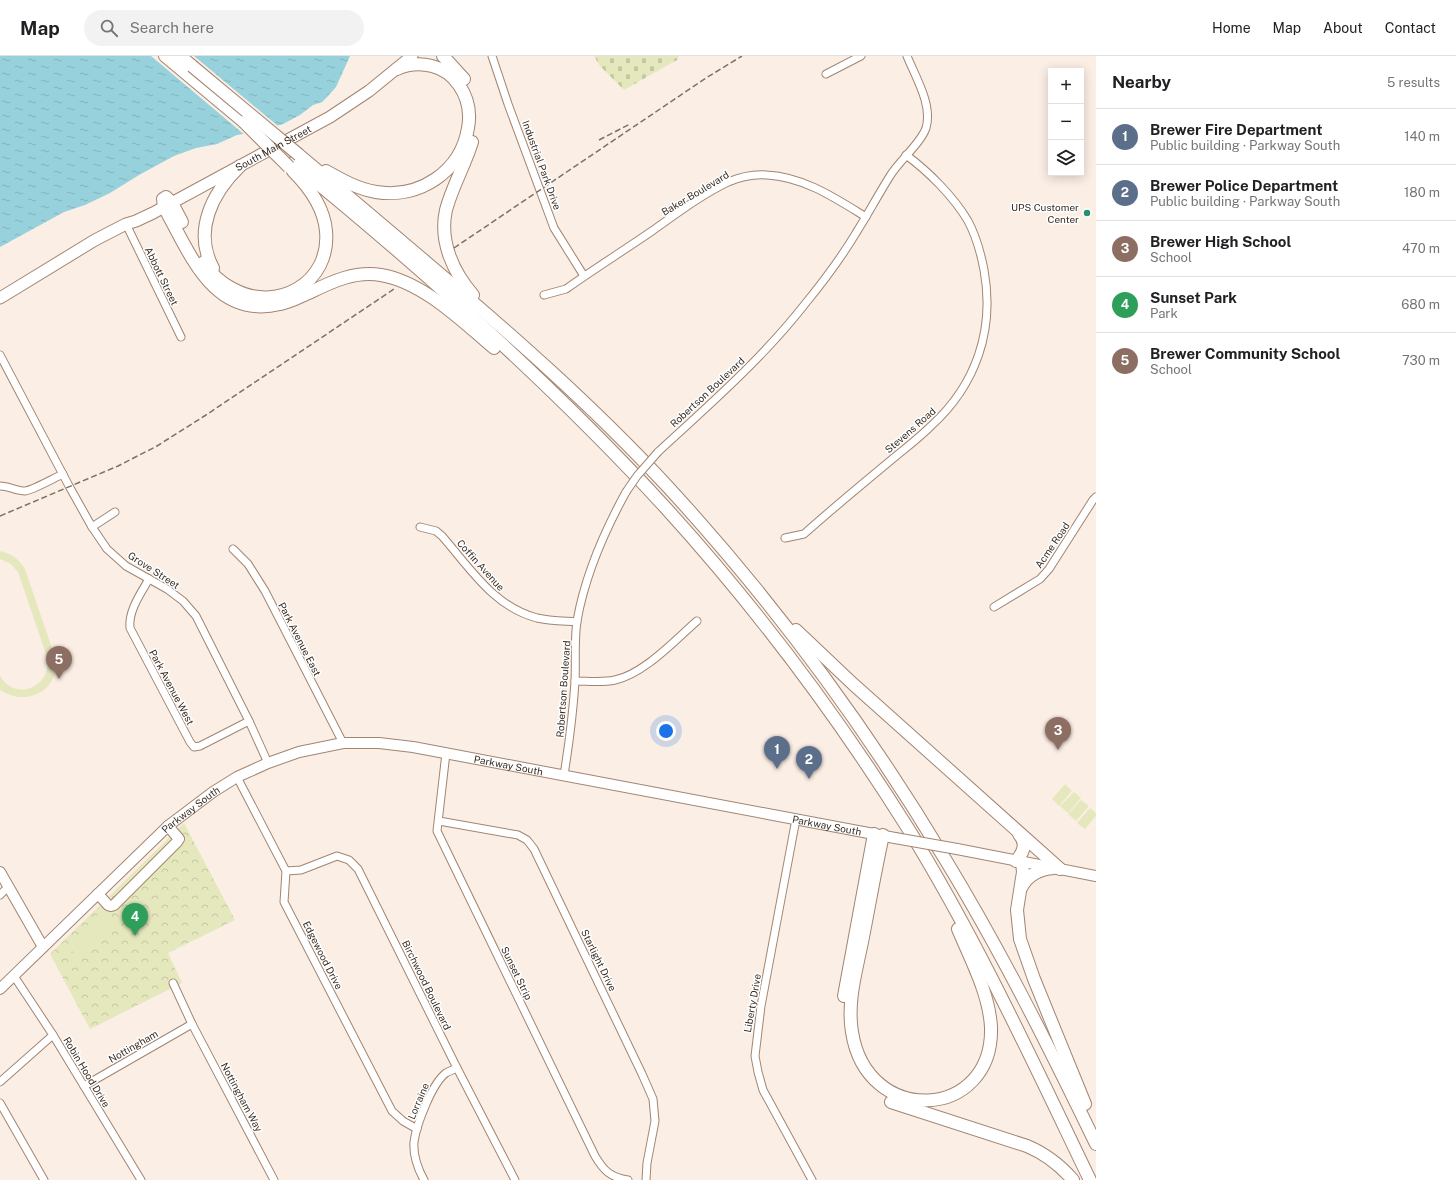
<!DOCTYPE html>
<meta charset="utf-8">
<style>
body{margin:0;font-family:"Public Sans",sans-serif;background:#f2f2f2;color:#202124}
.controls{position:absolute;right:12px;top:12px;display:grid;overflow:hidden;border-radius:0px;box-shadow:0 2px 10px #0003}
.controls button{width:36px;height:36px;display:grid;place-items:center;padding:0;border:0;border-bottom:1px solid #e0e0e0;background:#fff;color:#202124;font:20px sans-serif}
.you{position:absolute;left:666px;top:675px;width:14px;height:14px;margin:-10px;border:3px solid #fff;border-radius:50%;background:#1a73e8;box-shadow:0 0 0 6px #1a73e833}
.badge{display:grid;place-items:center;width:26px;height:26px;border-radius:50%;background:#26906f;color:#fff;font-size:13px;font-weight:700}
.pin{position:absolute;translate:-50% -33px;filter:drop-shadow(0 1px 2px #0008)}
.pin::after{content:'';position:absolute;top:21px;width:14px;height:12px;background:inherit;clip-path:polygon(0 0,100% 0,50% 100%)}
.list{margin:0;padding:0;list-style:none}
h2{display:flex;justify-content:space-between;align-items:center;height:52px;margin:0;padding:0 16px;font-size:17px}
h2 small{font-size:13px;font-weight:400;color:#757577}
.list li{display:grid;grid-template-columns:26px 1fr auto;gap:12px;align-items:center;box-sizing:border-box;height:56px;padding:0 16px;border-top:1px solid #e0e0e0}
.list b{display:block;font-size:15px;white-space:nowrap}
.list p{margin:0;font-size:13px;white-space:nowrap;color:#757577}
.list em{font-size:13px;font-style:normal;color:#757577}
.icon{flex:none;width:22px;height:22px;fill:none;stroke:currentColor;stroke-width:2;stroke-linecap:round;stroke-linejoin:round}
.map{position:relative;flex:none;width:1096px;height:1124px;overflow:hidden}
header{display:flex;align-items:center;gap:24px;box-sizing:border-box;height:56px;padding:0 20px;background:#fff;border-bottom:1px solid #e0e0e0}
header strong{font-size:19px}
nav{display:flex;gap:22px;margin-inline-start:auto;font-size:14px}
.search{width:280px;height:36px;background:#f2f2f2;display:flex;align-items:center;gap:10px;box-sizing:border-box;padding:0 14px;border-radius:22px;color:#757577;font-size:15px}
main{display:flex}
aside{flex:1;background:#fff}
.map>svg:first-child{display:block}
.forest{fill:url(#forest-crowns)}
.cemetery{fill:url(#cemetery-stones)}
.pitch{fill:#e5e8bd}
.water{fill:url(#water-ripples)}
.pier{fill:#fbeee5}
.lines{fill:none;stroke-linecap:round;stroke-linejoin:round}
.street-casing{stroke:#a28570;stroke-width:9}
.secondary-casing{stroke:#a28570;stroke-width:12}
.primary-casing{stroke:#a28570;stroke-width:13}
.highway-casing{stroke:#a28570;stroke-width:14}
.street{stroke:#fff;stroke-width:7}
.secondary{stroke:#fff;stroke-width:10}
.primary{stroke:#fff;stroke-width:11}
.highway{stroke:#fff;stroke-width:12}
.rail{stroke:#7c7067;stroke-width:1.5;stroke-dasharray:6 3;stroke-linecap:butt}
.street-bridge-casing{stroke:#a28570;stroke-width:9;stroke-linecap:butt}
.secondary-bridge-casing{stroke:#a28570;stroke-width:12;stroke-linecap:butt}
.highway-bridge-casing{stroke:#a28570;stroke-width:14;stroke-linecap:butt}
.street-bridge{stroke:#fff;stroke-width:7}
.secondary-bridge{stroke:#fff;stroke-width:10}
.highway-bridge{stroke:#fff;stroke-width:12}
.poi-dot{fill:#26906f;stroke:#fff;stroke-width:1.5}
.labels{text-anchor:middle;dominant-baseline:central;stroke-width:3;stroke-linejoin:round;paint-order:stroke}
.street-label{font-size:10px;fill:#382c23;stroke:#fff}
.poi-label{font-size:10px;fill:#382c23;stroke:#fff;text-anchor:end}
</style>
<header>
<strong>Map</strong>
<div class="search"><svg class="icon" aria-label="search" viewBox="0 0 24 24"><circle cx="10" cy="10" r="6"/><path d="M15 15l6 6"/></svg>Search here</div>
<nav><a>Home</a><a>Map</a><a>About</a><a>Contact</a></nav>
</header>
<main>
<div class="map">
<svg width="1096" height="1124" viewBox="0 0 1096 1124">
<defs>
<pattern id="forest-crowns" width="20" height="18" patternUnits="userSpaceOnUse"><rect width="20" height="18" fill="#e5e8bd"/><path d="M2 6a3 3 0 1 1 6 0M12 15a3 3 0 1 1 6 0" fill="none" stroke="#c5c7a2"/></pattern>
<pattern id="cemetery-stones" width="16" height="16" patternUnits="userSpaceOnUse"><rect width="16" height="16" fill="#e5e8bd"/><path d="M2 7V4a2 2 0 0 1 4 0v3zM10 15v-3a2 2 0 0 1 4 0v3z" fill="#c5c7a2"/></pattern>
<pattern id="water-ripples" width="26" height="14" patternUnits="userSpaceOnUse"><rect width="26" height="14" fill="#96d1dc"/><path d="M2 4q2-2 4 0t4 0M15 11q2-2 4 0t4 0" fill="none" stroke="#82b4bc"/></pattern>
</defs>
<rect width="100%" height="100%" fill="#fbeee5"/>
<polygon class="forest" points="184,767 235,864 168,897 182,927 90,973 50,898"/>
<polygon class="cemetery" points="594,0 679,0 677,4 624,34 600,10"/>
<g class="pitch">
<path d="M0 495C11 497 19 503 25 513L56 604C58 636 26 651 0 634V620C16 647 53 630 47 601L18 516 11 508 0 503Z"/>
<polygon points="1065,728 1072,735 1059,750 1052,743"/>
<polygon points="1074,736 1081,742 1068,757 1060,750"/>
<polygon points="1081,744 1089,750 1076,765 1068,758"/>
<polygon points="1090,752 1096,757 1096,760 1085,773 1077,767"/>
<polygon points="103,854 114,866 77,901 67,889"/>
</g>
<polygon class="water" points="0,0 350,0 336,31 328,40 322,46 313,49 300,59 283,68 260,75 237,79 217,88 196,92 174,100 139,119 110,137 85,149 64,156 0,191"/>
<polygon class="pier" points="151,0 194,0 278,70 260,77 246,80"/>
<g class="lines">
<defs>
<g id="street">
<polyline points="492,0 508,48 554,172 584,220"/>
<polyline points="826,18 861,0"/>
<polyline points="126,168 181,281"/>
<path d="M544 239 566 233C594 213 623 195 652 175 676 158 701 139 728 126 740 121 754 118 767 119 804 121 835 142 866 161"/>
<polyline points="0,299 69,430 92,471 107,493 126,510 167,533 183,545 196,560 249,665 268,707"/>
<path d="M658 396C709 349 762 303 805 248 823 226 841 202 856 177 868 158 878 139 890 120 899 105 921 87 926 72 933 49 915 20 907 0"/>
<path d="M0 430C9 430 16 435 25 435 33 434 54 422 63 418"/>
<polyline points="92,471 115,456"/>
<path d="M420 471 436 475 442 480C470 512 494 551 537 562 550 565 564 565 577 566"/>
<path d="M785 482 804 478C832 453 861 429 890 405 903 394 918 383 931 370 976 329 995 274 984 214 981 198 976 180 968 165 954 141 928 115 906 99"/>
<polyline points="233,493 248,508 265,535 343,687"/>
<path d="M149 523C141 537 128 555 130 572L190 686 194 691 200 690 249 665"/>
<polyline points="994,551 1040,523 1049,513 1093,444 1096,441"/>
<path d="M575 625C588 625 602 627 615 624 644 618 675 584 697 565"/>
<path d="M446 697 437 775 595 1100C604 1115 610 1121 628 1124"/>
<path d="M564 719C569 688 573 657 575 626 576 606 574 585 577 565 585 519 604 476 626 436"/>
<polyline points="237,721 286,815 284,846 392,1055 403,1065 417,1073"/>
<polyline points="796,763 761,950 755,1000 758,1016 763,1034 812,1124"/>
<polyline points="439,765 518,779 527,784 534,793 642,1018 653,1043 655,1065 647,1107 646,1124"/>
<polyline points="286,815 301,814 337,800 349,804 358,813 457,1012 515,1124"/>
<polyline points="0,839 8,831"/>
<polyline points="14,920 53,979 141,1124"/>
<polyline points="173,927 192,968 274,1124"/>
<polyline points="0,1026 53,979"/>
<polyline points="84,1030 192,968"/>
<polyline points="0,1047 44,1124"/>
<path d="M424 1124C418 1113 413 1099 414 1086 416 1070 432 1027 446 1017 449 1015 453 1014 457 1012"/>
</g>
<g id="secondary">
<polyline points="957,793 1096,820"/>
<polyline points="0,816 43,891"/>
<polyline points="98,838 108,849 111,850 114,849 177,786 179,783 168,770"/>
<path id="s1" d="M0 933 168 770 213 736 237 721 268 707 299 696 343 687H379L413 691 895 782"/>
</g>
<g id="primary">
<path id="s2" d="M0 242 95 184 126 168 136 165 153 157 330 61 369 35 412 0"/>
</g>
<g id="highway">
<polyline points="165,0 244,66"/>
<polyline points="180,0 192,10"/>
<polyline points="443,0 464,23"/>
<path d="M472 86C465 109 452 131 446 154 439 185 453 216 473 239"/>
<path d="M299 99C342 135 385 171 427 207 511 278 593 350 668 431 773 545 865 670 945 803 1001 895 1049 991 1096 1088"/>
<path d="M293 107C423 213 550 326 664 450 755 550 837 659 909 774 978 886 1033 1006 1090 1124"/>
<path d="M326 115C342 124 358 133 376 136 419 143 461 116 468 72 471 56 468 42 459 29 452 19 444 13 432 10 420 7 408 8 397 13"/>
<polyline points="166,141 172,147 182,166"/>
<path d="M163 143 164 151C190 197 213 264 280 248 291 246 301 240 311 236 333 225 355 215 381 219 423 226 462 265 494 292"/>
<path d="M204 206C211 218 221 227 233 233 277 257 331 227 326 175 324 151 309 131 293 115"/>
<path d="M213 212C193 175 212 137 240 110"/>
<polyline points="796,574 853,628 1060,813"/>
<path d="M883 779C875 815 869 851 862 886 856 916 847 946 852 976 867 1072 994 1064 991 971 989 937 971 904 958 873"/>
<path d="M1016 805C1024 796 1027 787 1019 778"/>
<polyline points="1022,806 1023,816 1017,854 1020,883 1034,923 1085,1048"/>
<path d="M1021 832C1028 818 1040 813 1054 812"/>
<polyline points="844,940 874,778"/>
<path d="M891 1046 1027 1090C1046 1098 1060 1109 1073 1124"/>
</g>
</defs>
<use href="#street" class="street-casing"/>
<use href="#secondary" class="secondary-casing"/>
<use href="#primary" class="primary-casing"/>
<use href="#highway" class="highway-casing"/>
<use href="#street" class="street"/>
<use href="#secondary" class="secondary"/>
<use href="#primary" class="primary"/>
<use href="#highway" class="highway"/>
<g class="rail">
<polyline points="599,84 630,68"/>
<polyline points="454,192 706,22 742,0"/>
<polyline points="0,460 118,410 157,390 206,359 394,233"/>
</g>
<defs>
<polyline id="street-bridge" points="626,436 637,420 658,396"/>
<polyline id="secondary-bridge" points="895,782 957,793"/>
<g id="highway-bridge">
<polyline points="192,10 299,99"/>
<polyline points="244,66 289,111"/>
</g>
</defs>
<use href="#street-bridge" class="street-bridge-casing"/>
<use href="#secondary-bridge" class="secondary-bridge-casing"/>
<use href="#highway-bridge" class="highway-bridge-casing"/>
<use href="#street-bridge" class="street-bridge"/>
<use href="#secondary-bridge" class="secondary-bridge"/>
<use href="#highway-bridge" class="highway-bridge"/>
</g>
<circle class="poi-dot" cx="1087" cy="157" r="4"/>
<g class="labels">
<g class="street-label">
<text stroke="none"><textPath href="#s2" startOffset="312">South Main Street</textPath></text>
<text transform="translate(542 109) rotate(70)">Industrial Park Drive</text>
<text transform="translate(695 137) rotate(-31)">Baker Boulevard</text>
<text transform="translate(162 220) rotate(64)">Abbott Street</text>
<text transform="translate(707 336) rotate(-43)">Robertson Boulevard</text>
<text transform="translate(910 374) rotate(-41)">Stevens Road</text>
<text transform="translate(1052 489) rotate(-56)">Acme Road</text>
<text transform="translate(481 509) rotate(48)">Coffin Avenue</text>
<text transform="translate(154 514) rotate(33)">Grove Street</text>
<text transform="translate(300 583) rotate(63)">Park Avenue East</text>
<text transform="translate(172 631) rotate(62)">Park Avenue West</text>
<text transform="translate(563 633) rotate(-86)">Robertson Boulevard</text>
<text stroke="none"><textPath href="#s1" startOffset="598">Parkway South</textPath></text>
<text stroke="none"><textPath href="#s1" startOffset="262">Parkway South</textPath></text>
<text stroke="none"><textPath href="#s1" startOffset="922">Parkway South</textPath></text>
<text transform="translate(323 899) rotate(63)">Edgewood Drive</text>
<text transform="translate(599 904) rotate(64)">Starlight Drive</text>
<text transform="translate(517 917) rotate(64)">Sunset Strip</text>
<text transform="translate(427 929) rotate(64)">Birchwood Boulevard</text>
<text transform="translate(752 947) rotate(-80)">Liberty Drive</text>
<text transform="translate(133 990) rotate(-30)">Nottingham</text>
<text transform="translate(87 1016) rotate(59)">Robin Hood Drive</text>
<text transform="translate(242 1041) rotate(62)">Nottingham Way</text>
<text transform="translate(418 1045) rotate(-67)">Lorraine</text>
</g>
<g class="poi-label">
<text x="1079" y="151">UPS Customer<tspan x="1079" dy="12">Center</tspan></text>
</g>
</g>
</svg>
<div class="controls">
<button>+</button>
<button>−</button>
<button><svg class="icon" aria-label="layers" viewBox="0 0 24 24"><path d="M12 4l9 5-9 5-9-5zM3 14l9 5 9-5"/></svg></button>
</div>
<div class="you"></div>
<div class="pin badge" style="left:777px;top:713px;background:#5c6f8a">1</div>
<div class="pin badge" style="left:809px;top:723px;background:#5c6f8a">2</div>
<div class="pin badge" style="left:1058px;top:694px;background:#8d6e63">3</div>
<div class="pin badge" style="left:135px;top:880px;background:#2e9e5b">4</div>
<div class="pin badge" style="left:59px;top:623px;background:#8d6e63">5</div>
</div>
<aside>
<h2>Nearby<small>5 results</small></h2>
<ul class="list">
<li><span class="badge" style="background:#5c6f8a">1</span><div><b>Brewer Fire Department</b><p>Public building · Parkway South</p></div><em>140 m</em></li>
<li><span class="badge" style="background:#5c6f8a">2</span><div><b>Brewer Police Department</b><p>Public building · Parkway South</p></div><em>180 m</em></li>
<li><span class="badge" style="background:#8d6e63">3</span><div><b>Brewer High School</b><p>School</p></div><em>470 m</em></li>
<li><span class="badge" style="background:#2e9e5b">4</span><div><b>Sunset Park</b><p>Park</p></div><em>680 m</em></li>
<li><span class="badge" style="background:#8d6e63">5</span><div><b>Brewer Community School</b><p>School</p></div><em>730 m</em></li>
</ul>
</aside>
</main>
